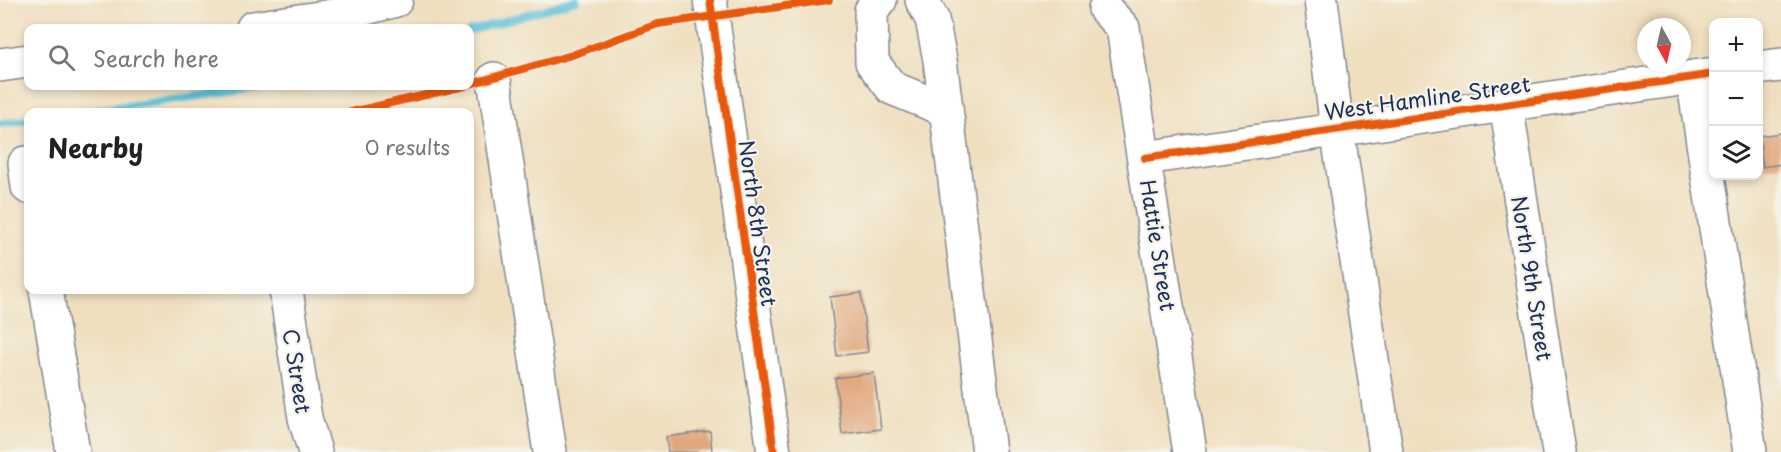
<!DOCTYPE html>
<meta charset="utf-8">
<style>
body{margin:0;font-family:"Playpen Sans",sans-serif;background:#f2f2f2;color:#222}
.controls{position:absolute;right:18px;top:18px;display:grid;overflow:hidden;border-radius:12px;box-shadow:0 3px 9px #0003}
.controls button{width:54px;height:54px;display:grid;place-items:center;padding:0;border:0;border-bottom:2px solid #e0e0e0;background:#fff;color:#222;font:30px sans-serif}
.compass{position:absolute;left:1637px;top:18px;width:54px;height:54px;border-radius:50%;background:#fff;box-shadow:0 3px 9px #0003;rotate:172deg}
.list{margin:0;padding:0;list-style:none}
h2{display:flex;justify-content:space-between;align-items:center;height:78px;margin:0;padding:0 24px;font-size:26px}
h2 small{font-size:20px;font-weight:400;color:#767676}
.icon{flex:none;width:33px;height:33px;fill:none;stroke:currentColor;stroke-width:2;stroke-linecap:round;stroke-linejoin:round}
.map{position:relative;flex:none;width:1781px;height:452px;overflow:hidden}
.search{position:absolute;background:#fff;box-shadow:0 3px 9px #0003;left:24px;top:24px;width:450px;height:66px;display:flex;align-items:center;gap:15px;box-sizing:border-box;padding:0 21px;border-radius:12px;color:#767676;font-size:22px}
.panel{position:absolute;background:#fff;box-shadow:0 3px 9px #0003;left:24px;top:108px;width:450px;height:186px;border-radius:12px}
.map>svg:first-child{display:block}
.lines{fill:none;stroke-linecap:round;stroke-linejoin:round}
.stream{stroke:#5bc1d8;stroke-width:8}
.building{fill:#e1a87e}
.minor-casing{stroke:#85878e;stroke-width:36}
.minor{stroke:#fff;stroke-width:33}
.cycleway-casing{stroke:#f7f3e8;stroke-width:11}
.cycleway{stroke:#e8590c;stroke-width:8}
.labels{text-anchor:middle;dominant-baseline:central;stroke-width:4.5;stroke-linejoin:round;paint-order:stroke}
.street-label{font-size:21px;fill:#1b2f5e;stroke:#f7f3e8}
</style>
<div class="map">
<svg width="1781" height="452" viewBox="0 0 1781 452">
<rect width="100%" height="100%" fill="#f7f3e8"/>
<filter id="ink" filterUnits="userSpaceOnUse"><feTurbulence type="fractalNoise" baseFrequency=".0167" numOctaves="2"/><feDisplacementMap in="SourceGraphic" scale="12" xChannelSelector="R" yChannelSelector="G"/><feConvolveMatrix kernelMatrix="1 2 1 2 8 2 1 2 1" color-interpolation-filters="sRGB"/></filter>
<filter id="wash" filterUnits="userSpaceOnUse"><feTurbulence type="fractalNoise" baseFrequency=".008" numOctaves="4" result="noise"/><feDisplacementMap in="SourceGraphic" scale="24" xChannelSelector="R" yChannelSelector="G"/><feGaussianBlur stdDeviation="1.35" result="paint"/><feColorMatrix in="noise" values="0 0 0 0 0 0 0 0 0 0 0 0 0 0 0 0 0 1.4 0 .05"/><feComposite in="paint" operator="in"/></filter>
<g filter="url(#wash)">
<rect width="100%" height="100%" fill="#efdfbf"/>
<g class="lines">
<g class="stream">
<polyline points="470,31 576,0"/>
<polyline points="82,112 272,86"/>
<polyline points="0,124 28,120"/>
</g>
</g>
<g id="blocks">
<g class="building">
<polygon points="1781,133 1781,164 1763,167 1759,136"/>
<polygon points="861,293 868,352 837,356 830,297"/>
<polygon points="874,373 881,429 842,434 835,378"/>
<polygon points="710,431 712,452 668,452 666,437"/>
</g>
</g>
</g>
<g filter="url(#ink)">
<use href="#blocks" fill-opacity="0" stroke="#85878e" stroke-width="1.5"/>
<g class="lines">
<defs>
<g id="minor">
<polyline points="710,0 774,452"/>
<polyline points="880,0 871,11 872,62 892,88 946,110"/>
<polyline points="922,0 932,19 940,60 989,452"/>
<polyline points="1321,0 1337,129 1386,452"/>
<polyline points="1105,9 1123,28 1190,452"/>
<polyline points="253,28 339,15 396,0"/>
<polyline points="0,65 28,61"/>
<polyline points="1758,68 1781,65"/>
<polyline points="1693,77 1750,452"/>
<polyline points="494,79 550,452"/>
<polyline points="1506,103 1559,452"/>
<polyline points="1145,158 1714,74"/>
<polyline points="25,163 28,187"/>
<polyline points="46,290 73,452"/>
<polyline points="286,290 305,418 315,452"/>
</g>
</defs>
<use href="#minor" class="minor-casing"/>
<use href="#minor" class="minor"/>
<defs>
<g id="cycleway">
<polyline points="710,0 774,452"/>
<polyline points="470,84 572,55 658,24 829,0"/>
<polyline points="351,112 465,86"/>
<polyline points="1145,158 1714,74"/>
</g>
</defs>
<use href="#cycleway" class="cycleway-casing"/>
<use href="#cycleway" class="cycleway"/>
</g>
</g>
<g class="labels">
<g class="street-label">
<text transform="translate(1427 97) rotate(-8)">West Hamline Street</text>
<text transform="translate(759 223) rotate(82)">North 8th Street</text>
<text transform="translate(1159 245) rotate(81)">Hattie Street</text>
<text transform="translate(1533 278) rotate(81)">North 9th Street</text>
<text transform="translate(298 371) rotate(81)">C Street</text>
</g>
</g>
</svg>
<div class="controls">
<button>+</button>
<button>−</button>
<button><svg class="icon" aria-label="layers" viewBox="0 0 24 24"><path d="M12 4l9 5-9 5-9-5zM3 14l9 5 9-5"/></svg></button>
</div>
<svg class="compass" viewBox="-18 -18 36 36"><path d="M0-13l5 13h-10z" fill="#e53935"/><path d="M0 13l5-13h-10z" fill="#767676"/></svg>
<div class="search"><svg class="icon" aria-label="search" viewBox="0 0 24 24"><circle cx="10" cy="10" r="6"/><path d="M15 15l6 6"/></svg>Search here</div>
<section class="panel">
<h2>Nearby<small>0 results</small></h2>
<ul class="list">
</ul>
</section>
</div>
